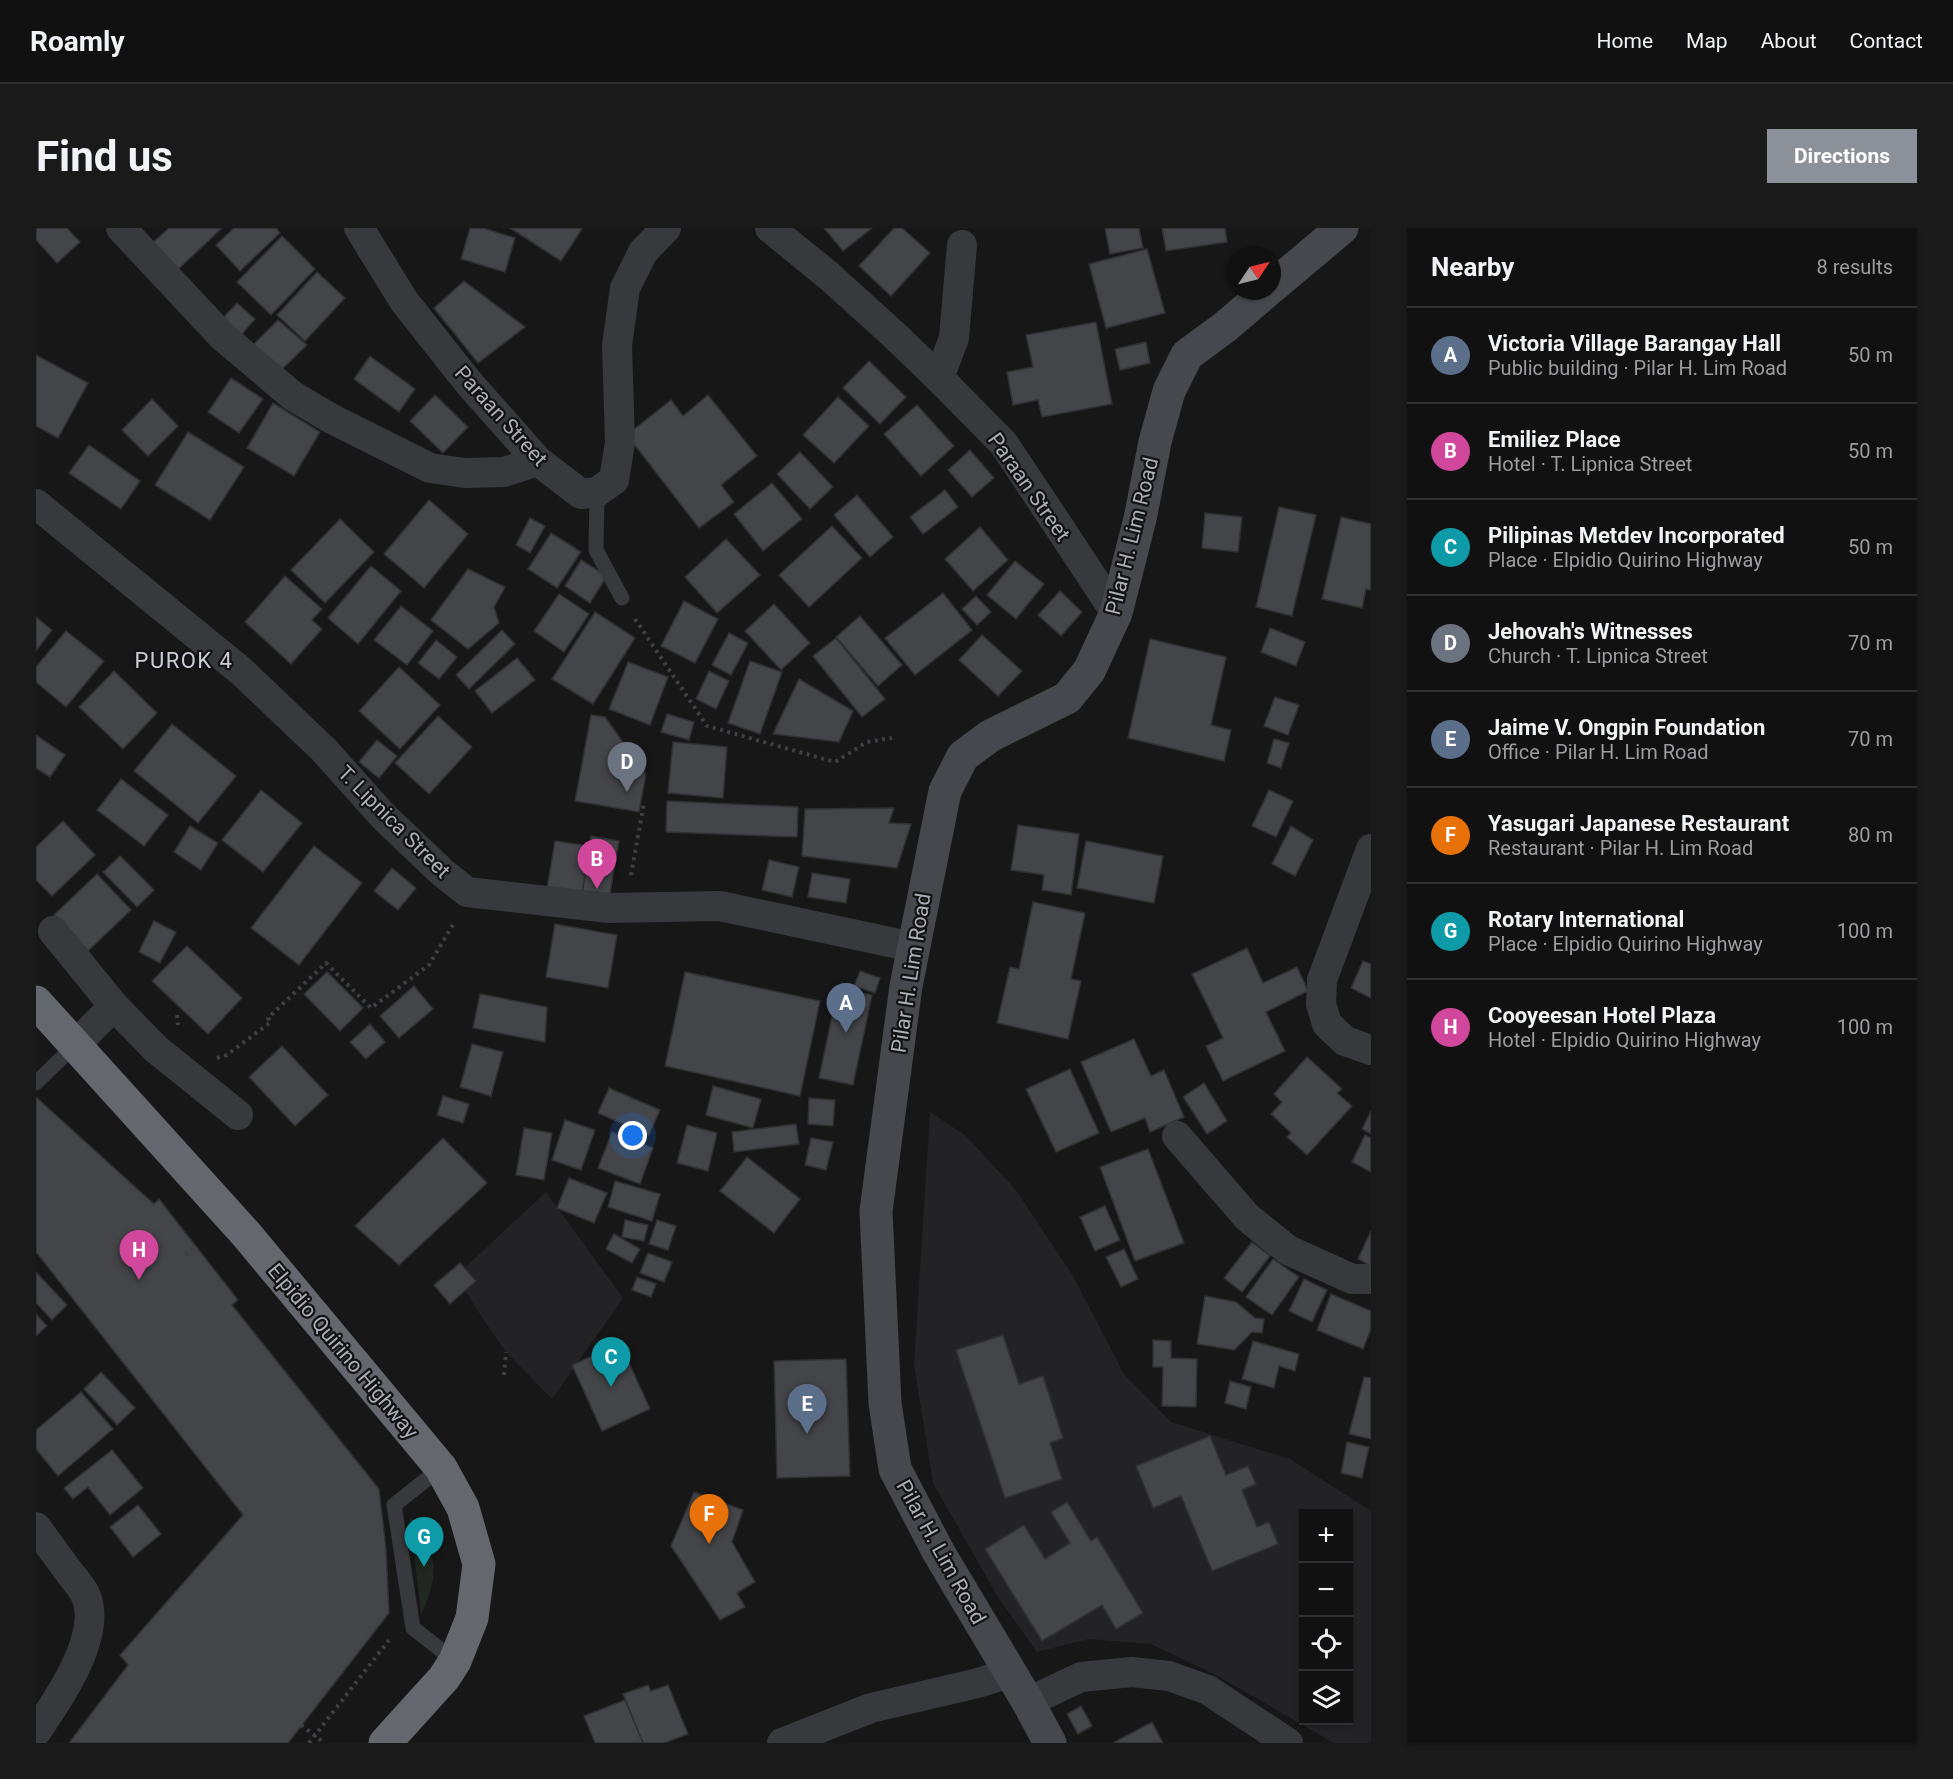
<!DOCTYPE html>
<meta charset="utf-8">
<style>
body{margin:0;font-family:Roboto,sans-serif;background:#1a1a1b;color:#f1f3f6}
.controls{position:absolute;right:18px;bottom:18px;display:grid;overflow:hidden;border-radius:0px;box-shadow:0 2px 4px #0004}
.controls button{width:54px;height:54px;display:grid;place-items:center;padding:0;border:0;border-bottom:2px solid #303132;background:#111112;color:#f1f3f6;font:30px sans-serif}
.compass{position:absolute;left:1191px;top:18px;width:54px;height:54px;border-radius:50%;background:#111112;box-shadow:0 2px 4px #0004;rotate:55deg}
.you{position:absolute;left:597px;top:908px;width:21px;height:21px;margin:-15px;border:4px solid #fff;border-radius:50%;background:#1a73e8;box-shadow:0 0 0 9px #1a73e833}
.badge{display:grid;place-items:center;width:39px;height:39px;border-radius:50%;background:#8c9099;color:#fff;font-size:20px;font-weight:700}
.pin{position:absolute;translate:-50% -50px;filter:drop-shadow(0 2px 3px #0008)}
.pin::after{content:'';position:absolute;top:32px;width:21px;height:18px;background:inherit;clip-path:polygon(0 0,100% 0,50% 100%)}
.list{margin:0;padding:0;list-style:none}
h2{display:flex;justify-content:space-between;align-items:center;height:78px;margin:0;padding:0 24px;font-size:26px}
h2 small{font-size:20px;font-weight:400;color:#9c9d9f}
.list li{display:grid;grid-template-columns:39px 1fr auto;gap:18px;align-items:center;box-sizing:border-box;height:96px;padding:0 24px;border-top:2px solid #303132}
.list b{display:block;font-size:22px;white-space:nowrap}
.list p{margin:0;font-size:20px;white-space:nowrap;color:#9c9d9f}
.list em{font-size:20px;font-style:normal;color:#9c9d9f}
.icon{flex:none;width:33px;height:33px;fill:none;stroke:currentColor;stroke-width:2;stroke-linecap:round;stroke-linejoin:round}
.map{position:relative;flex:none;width:1335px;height:1515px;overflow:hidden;border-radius:0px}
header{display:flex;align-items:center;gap:36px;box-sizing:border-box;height:84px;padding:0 30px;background:#111112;border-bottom:2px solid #303132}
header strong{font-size:28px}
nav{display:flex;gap:33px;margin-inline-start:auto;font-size:21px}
.intro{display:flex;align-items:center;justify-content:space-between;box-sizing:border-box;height:144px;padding:0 36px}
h1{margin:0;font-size:42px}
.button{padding:15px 27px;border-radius:0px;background:#8c9099;color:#fff;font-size:21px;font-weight:700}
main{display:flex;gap:36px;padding:0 36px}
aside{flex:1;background:#111112;border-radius:0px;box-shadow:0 2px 4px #0004}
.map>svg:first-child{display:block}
.built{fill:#232325;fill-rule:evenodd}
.green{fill:#212821}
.building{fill:#444548;stroke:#313134;stroke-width:1.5}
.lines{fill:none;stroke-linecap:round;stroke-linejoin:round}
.path{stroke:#3e4044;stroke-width:4;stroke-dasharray:3 4.5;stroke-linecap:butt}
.lane{stroke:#38393d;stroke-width:15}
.street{stroke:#38393d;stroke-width:30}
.secondary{stroke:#46484d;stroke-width:33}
.highway{stroke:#64676e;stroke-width:33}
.labels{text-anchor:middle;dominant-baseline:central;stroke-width:4.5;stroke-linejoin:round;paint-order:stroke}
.street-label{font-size:21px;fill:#aaafb7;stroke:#121213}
.neighbourhood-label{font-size:22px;letter-spacing:1.5px;fill:#cacdd4;stroke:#121213}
</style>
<header>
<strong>Roamly</strong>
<nav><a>Home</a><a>Map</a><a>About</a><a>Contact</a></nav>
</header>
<div class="intro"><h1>Find us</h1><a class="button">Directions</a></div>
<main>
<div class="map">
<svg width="1335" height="1515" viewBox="0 0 1335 1515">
<rect width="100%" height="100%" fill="#171718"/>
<g class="built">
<path d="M894 884 930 908 980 962 1037 1048 1088 1146 1135 1194 1254 1231 1335 1283V1515H1298L1178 1446 1115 1416 1053 1411 1001 1424 962 1369 897 1255 878 1137ZM1268 1286H1312V1492H1268Z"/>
<polygon points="510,964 587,1070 516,1171 470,1124 447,1091 420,1048"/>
</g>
<path class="green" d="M374 1288C401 1330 405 1341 385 1387Z"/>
<g class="building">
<polygon points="0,0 31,0 44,14 21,35 0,12"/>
<polygon points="133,0 186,0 136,47 111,20"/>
<polygon points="198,0 240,0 244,5 204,43 180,17"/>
<polygon points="434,0 447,0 479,10 469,44 425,31"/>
<polygon points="474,0 544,0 546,1 525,33"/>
<polygon points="788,0 836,0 807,23"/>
<polygon points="858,0 866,0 894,25 855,68 823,38"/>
<polygon points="1069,0 1103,0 1107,20 1074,26"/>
<polygon points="1126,0 1189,0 1191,14 1130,23"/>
<polygon points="246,8 279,41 235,87 201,54"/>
<polygon points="1111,21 1129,85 1070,100 1053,36"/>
<polygon points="281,44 309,70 269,113 241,87"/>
<polygon points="428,53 489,99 442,135 398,80"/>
<polygon points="201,75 219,91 205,107 186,91"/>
<polygon points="242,92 271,117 241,146 215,119"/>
<polygon points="1060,94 1076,176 1006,189 1002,172 977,177 971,144 997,139 990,107"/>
<polygon points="1110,114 1114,135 1084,142 1079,121"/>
<polygon points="0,127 52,155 22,210 0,198"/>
<polygon points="334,128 379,161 363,184 318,151"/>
<polygon points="833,133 870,169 844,196 807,160"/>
<polygon points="195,150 227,171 203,205 172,184"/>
<polygon points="399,167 432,199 407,225 374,193"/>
<polygon points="672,167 721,228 685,257 698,274 663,300 591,207 635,172 647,188"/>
<polygon points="802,169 833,198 798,235 767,207"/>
<polygon points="116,171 142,198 112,228 86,202"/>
<polygon points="237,175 284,204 258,248 211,220"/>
<polygon points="881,177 918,218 885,248 848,206"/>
<polygon points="152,204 208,239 174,292 119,257"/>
<polygon points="53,217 104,253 85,281 33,245"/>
<polygon points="934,222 958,250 936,269 912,242"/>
<polygon points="764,224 797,259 774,281 741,246"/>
<polygon points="736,255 766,291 727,323 698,286"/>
<polygon points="909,262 922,279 887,306 874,289"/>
<polygon points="821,267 857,309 834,329 798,287"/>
<polygon points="393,272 432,306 388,360 348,326"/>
<polygon points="1243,279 1280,287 1256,388 1220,379"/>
<polygon points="1169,285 1206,289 1202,324 1166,320"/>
<polygon points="1305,289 1335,296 1335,362 1330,361 1326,380 1286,371"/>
<polygon points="494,290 509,298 494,325 480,317"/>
<polygon points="304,291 338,324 289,375 255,342"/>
<polygon points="796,298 826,330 773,379 743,347"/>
<polygon points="944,299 972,332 937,363 909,331"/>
<polygon points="515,305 545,324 521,360 492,341"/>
<polygon points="690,311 724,347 681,385 649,349"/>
<polygon points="545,332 571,348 554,375 529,358"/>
<polygon points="979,333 1008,356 980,391 951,367"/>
<polygon points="335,338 365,363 322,416 292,390"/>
<polygon points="432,341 469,359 458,379 463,395 432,421 395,392"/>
<polygon points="249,348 286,381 276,392 286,401 255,436 209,394"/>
<polygon points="1024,363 1046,384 1025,408 1002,387"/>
<polygon points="907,365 936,402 879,447 849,410"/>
<polygon points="523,366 553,386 528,424 498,403"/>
<polygon points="940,368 955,384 941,397 926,381"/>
<polygon points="648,373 682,391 659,435 625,418"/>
<polygon points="738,376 774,415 745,442 709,403"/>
<polygon points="365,378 397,403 371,437 338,412"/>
<polygon points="559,384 599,410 557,476 516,451"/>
<polygon points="824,388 866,437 842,458 800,409"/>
<polygon points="0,389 16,402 0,423"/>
<polygon points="1234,400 1269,414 1260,438 1225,424"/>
<polygon points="466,402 479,416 433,461 420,447"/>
<polygon points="30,403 68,433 30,479 0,454 0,439"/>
<polygon points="693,405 712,415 695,447 676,437"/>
<polygon points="946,407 986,443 962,468 923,432"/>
<polygon points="800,410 849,471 826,489 777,428"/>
<polygon points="1114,411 1190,429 1175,497 1195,502 1188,533 1092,510"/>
<polygon points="400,412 421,429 403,451 382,435"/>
<polygon points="481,430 499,452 456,485 439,463"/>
<polygon points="714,433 746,444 724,506 692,495"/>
<polygon points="592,434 632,449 614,497 573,481"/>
<polygon points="363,439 404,477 364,521 323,483"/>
<polygon points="78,443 121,485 87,521 43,479"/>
<polygon points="673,443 693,453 680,481 660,471"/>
<polygon points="763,451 817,483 803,514 737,506"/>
<polygon points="1239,469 1263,477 1252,507 1228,498"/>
<polygon points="631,486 658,494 653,512 625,504"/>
<polygon points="555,487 569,489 610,546 603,584 539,573"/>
<polygon points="402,488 436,519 393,566 359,535"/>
<polygon points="136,496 200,548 162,595 98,543"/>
<polygon points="0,507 29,527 14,549 0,540"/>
<polygon points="1238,511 1253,515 1245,540 1231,535"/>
<polygon points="341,512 361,528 343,550 323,534"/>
<polygon points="637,514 691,519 687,570 632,565"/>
<polygon points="85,551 132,587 108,618 61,582"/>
<polygon points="225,562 266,595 227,644 186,612"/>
<polygon points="1233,562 1257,573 1240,609 1216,598"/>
<polygon points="631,573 762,579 761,609 630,604"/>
<polygon points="858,580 853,595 875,596 861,640 766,628 769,581"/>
<polygon points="27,593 59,627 16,668 0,652 0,619"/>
<polygon points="982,597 1043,606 1035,667 1006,662 1008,647 975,642"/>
<polygon points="154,598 182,615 165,642 138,624"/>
<polygon points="1255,598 1277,612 1259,648 1236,636"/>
<polygon points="555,608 583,613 573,671 546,666"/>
<polygon points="519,613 553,618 546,666 511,660"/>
<polygon points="1050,613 1127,628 1118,675 1041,660"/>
<polygon points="278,618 326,655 263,737 215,700"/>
<polygon points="84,628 118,662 101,679 67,644"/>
<polygon points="733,632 763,639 756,669 726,662"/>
<polygon points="356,640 380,660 362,682 338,663"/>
<polygon points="776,645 814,651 810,675 772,669"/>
<polygon points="61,646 95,682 52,723 18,687"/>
<polygon points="997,674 1049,685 1035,751 1045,753 1032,811 961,795 974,739 983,741"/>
<polygon points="118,693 140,704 124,735 103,724"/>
<polygon points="519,696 581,707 572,760 510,749"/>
<polygon points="151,718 206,770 172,806 116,753"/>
<polygon points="1211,720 1227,755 1261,739 1272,763 1230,784 1249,823 1187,853 1170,818 1187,810 1156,746"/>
<polygon points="1327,733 1335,736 1335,770 1315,760"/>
<polygon points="824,743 844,750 839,765 818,758"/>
<polygon points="291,744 327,780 304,803 268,766"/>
<polygon points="649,744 784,773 764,868 629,838"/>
<polygon points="378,758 397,781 363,810 344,788"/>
<polygon points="802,760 836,767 817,857 783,850"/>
<polygon points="444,766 511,779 509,814 437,800"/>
<polygon points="334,796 349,814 330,831 314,814"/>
<polygon points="1098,811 1115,848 1128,842 1148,889 1114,904 1109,890 1075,904 1045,834"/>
<polygon points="436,816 467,824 455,868 424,859"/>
<polygon points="246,818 292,867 259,898 213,849"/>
<polygon points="1271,829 1306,861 1301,865 1316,878 1271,927 1251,909 1255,905 1235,886 1246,874 1238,866"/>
<polygon points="1034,841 1063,905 1020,924 990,861"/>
<polygon points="1168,855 1191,893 1171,906 1147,869"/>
<polygon points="677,858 725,871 717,900 670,887"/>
<polygon points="573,860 624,882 613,907 562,885"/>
<polygon points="407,868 433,876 427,895 401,887"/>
<polygon points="0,869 118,976 123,971 202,1072 196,1077 343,1261 350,1321 353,1385 252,1515 33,1515 92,1437 84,1427 207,1287 0,1024"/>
<polygon points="773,870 799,872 797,898 772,896"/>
<polygon points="1335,883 1335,906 1326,901"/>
<polygon points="529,892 559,902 545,942 516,932"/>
<polygon points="760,896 763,916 698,924 696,904"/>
<polygon points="651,897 681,905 672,943 641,935"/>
<polygon points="488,900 516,905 508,952 480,947"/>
<polygon points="576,904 617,920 604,956 562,940"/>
<polygon points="1329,907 1335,910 1335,944 1316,934"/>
<polygon points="407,910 451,955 363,1037 319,998"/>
<polygon points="775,910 797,914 790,942 769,937"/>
<polygon points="1112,921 1148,1015 1099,1033 1064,939"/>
<polygon points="711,929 764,971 738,1005 684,963"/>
<polygon points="533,950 571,965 558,995 521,980"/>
<polygon points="579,953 624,966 616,993 572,979"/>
<polygon points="1069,978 1084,1012 1059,1023 1044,989"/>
<polygon points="589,992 612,997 608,1013 586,1009"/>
<polygon points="621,992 640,998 632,1022 613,1016"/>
<polygon points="1335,1003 1335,1038 1322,1031"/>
<polygon points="578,1006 604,1021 596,1035 570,1021"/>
<polygon points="1216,1014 1234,1028 1206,1064 1188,1050"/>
<polygon points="1088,1021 1102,1051 1085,1059 1070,1029"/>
<polygon points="612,1025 636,1034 628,1054 604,1045"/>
<polygon points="1237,1031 1263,1049 1236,1087 1210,1069"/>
<polygon points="424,1035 440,1053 414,1076 398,1057"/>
<polygon points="0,1044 31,1077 16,1092 0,1075"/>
<polygon points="601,1049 620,1056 615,1069 596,1062"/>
<polygon points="1268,1051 1291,1062 1276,1094 1253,1083"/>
<polygon points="1295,1066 1335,1083 1335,1101 1327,1121 1281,1102"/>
<polygon points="1169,1068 1200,1074 1219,1090 1228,1091 1226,1105 1216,1104 1198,1122 1161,1116"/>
<polygon points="0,1086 11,1098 0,1108"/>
<polygon points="967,1107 983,1156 1007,1148 1027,1210 1014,1215 1026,1251 969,1270 920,1122"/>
<polygon points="1117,1112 1135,1113 1135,1130 1161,1131 1160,1179 1126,1178 1127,1139 1117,1139"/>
<polygon points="1217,1113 1263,1126 1259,1143 1243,1138 1238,1160 1206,1151"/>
<polygon points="584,1115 614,1181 566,1203 536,1137"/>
<polygon points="810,1131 814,1248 741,1250 738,1133"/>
<polygon points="65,1144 99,1180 81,1197 48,1161"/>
<polygon points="1328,1149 1335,1150 1335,1211 1313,1206"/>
<polygon points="1194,1153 1215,1159 1210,1181 1189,1175"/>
<polygon points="45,1164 77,1201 22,1248 0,1221 0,1202"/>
<polygon points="1174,1208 1190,1247 1212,1238 1220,1256 1206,1262 1221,1299 1233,1294 1242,1316 1176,1343 1145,1268 1117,1280 1100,1238"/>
<polygon points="1311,1214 1333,1219 1326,1250 1305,1245"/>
<polygon points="76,1222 107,1260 74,1287 52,1259 37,1271 28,1260"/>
<polygon points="658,1264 707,1282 696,1314 719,1354 701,1365 709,1379 684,1392 635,1318"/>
<polygon points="1031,1274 1055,1313 1061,1309 1107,1385 1080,1401 1066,1377 1006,1413 949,1321 988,1297 1009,1331 1034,1315 1015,1284"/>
<polygon points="102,1277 125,1306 97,1329 74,1299"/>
<polygon points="612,1457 615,1463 632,1457 652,1506 628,1515 607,1515 587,1466"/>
<polygon points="589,1472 607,1515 559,1515 548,1488"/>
<polygon points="1045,1478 1056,1498 1042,1506 1031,1486"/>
<polygon points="1116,1494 1127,1515 1077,1515"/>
</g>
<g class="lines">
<g class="path">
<polyline points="599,391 671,498 799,534 831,514 856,510"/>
<polyline points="595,647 608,575"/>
<polyline points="141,787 142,797"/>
<polyline points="181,830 191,827 235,794 232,790 290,735 335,780 393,737 419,693"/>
<polyline points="149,1027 157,1021"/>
<polyline points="468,1147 470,1124"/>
<polyline points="265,1497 287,1514"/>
<polyline points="273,1515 353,1412"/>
</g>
<g class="lane">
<polyline points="561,264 560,322 586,370"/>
<polyline points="0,855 40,816"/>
<polyline points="405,1240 358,1277 377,1400 419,1433"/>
</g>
<g class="street">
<polyline points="85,0 186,108 257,168 296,191 394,240 429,245 468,244 502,233"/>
<polyline points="323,0 368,73 432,154 502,233 545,266 561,264 578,252 584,215 581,117 589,60 607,24 630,0"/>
<polyline points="734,0 793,48 856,105 903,150 968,216 1080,385"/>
<polyline points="903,150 918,110 926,17"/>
<polyline points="0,276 205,443 288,522 348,589 407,645 431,664 573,680 684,678 877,719"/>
<polyline points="1335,621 1286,752 1285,776 1291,796 1309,813 1335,822"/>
<polyline points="17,703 78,778"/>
<polyline points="40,816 78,778 120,821 202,887"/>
<polyline points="1141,908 1211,989 1252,1022 1316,1051 1335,1051"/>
<path d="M0 1299C11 1314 22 1329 33 1344 38 1351 45 1358 49 1366 68 1406 22 1472 0 1504"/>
<polyline points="992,1474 1045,1449 1096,1444 1133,1448 1172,1462 1252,1515"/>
<polyline points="746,1515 835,1480 942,1455 974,1445"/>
</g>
<g class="secondary">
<polyline points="1236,59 1306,0"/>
<polyline points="1014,1515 992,1474 903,1325 859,1241 849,1175 840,983 870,758 909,563 927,528 954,508 1031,470 1053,443 1080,385 1104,291 1119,214 1133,163 1151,127 1189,99 1231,63"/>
</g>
<polyline class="highway" points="0,774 210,1006 405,1240 427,1280 443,1336 436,1390 419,1433 408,1450 349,1515"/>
</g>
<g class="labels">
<g class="street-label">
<text transform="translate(465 188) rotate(48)">Paraan Street</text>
<text transform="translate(993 259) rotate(55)">Paraan Street</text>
<text transform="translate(1096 308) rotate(-76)">Pilar H. Lim Road</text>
<text transform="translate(358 594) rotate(45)">T. Lipnica Street</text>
<text transform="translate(875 745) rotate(-81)">Pilar H. Lim Road</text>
<text transform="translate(307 1123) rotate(50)">Elpidio Quirino Highway</text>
<text transform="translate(905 1324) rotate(61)">Pilar H. Lim Road</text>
</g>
<g class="neighbourhood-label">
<text x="148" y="432">PUROK 4</text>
</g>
</g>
</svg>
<div class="controls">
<button>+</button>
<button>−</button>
<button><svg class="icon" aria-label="locate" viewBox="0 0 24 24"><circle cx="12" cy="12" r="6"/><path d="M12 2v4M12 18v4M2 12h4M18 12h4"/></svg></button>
<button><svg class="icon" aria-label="layers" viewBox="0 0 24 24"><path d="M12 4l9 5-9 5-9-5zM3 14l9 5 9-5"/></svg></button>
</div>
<svg class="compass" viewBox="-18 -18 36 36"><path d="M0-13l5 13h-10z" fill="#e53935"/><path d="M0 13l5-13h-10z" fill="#9c9d9f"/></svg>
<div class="you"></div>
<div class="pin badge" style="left:810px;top:805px;background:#5c6f8a">A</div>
<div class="pin badge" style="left:561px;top:661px;background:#d1479c">B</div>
<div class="pin badge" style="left:575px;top:1159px;background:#0f9aa8">C</div>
<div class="pin badge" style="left:591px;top:564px;background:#6b7280">D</div>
<div class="pin badge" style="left:771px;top:1206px;background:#5c6f8a">E</div>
<div class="pin badge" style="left:673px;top:1316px;background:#e8710a">F</div>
<div class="pin badge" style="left:388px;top:1339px;background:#0f9aa8">G</div>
<div class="pin badge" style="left:103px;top:1052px;background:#d1479c">H</div>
</div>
<aside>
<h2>Nearby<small>8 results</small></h2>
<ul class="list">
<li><span class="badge" style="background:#5c6f8a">A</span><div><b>Victoria Village Barangay Hall</b><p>Public building · Pilar H. Lim Road</p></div><em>50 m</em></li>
<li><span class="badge" style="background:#d1479c">B</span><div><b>Emiliez Place</b><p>Hotel · T. Lipnica Street</p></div><em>50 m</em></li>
<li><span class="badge" style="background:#0f9aa8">C</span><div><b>Pilipinas Metdev Incorporated</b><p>Place · Elpidio Quirino Highway</p></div><em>50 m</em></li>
<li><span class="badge" style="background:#6b7280">D</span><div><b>Jehovah's Witnesses</b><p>Church · T. Lipnica Street</p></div><em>70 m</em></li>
<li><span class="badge" style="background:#5c6f8a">E</span><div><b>Jaime V. Ongpin Foundation</b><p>Office · Pilar H. Lim Road</p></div><em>70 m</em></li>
<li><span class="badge" style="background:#e8710a">F</span><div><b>Yasugari Japanese Restaurant</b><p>Restaurant · Pilar H. Lim Road</p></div><em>80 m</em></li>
<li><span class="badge" style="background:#0f9aa8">G</span><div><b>Rotary International</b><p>Place · Elpidio Quirino Highway</p></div><em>100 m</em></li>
<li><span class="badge" style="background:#d1479c">H</span><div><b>Cooyeesan Hotel Plaza</b><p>Hotel · Elpidio Quirino Highway</p></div><em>100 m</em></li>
</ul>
</aside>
</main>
